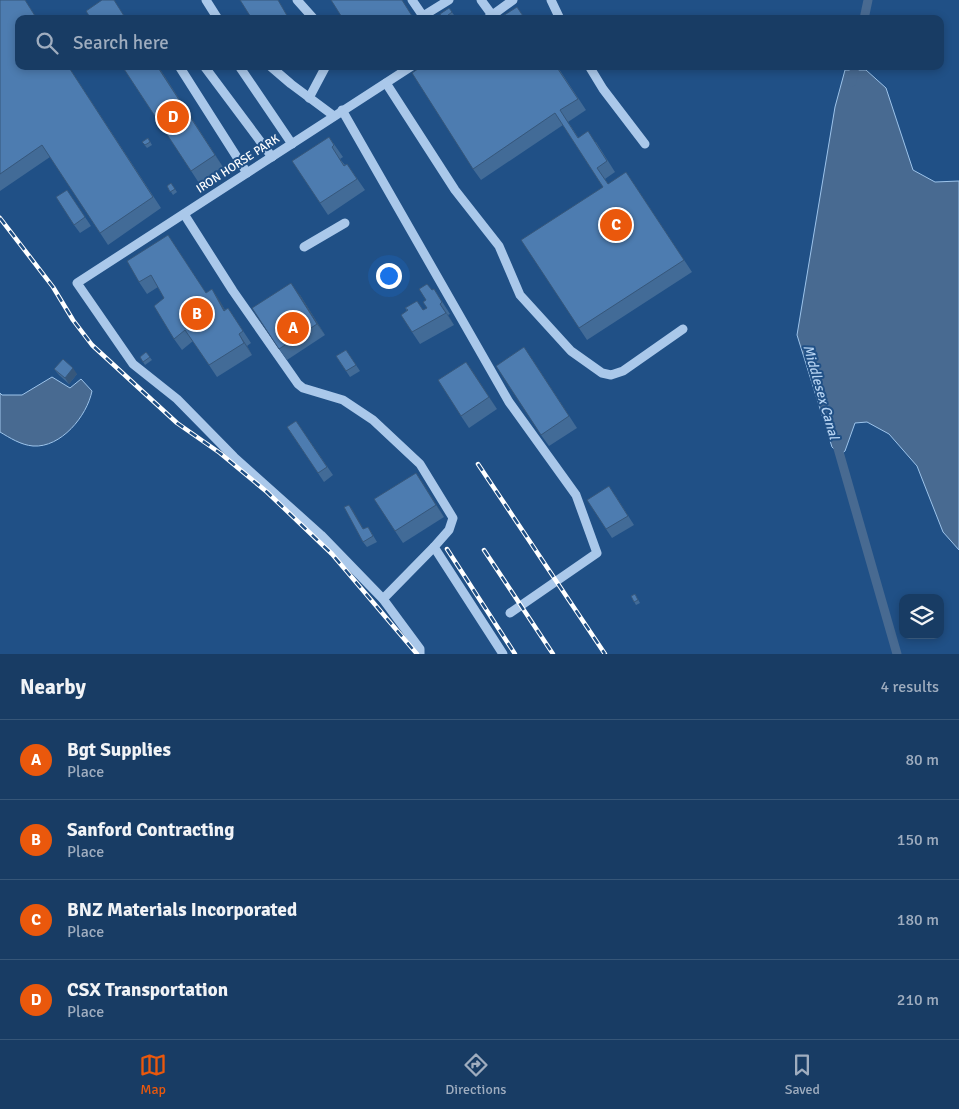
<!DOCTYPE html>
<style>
body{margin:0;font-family:Signika,sans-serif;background:#21436a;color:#f1f3f6}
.controls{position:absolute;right:15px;bottom:15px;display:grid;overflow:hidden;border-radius:10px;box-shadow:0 2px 8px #0003}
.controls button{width:45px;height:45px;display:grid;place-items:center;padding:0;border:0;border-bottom:1px solid #365678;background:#183c64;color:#f1f3f6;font:25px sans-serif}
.you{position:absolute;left:388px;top:275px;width:18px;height:18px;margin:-12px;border:4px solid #fff;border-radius:50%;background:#1a73e8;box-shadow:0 0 0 8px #1a73e833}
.badge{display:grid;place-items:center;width:32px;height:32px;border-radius:50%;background:#ea580c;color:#fff;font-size:16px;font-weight:700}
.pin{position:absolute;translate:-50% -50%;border:2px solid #fff;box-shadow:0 1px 5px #0006}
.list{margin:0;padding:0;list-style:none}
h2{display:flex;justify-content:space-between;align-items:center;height:65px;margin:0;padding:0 20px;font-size:21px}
h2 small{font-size:16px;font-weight:400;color:#9fadbf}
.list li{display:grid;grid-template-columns:32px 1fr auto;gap:15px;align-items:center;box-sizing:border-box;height:80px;padding:0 20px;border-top:1px solid #365678}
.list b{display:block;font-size:19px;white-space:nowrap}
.list p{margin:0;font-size:16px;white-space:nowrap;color:#9fadbf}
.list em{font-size:16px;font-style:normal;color:#9fadbf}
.icon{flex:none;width:28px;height:28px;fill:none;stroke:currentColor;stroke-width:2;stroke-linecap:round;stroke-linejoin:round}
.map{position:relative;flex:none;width:959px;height:654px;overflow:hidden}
.search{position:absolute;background:#183c64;box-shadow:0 2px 8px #0003;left:15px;right:15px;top:15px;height:55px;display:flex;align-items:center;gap:12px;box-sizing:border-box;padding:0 18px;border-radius:10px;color:#9fadbf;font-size:19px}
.sheet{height:385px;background:#183c64}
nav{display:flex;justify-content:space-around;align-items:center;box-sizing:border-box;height:70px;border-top:1px solid #365678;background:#183c64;font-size:14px;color:#9fadbf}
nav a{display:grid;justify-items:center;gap:2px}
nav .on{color:#ea580c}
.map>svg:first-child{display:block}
.water{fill:#486a91;stroke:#9dc4eb}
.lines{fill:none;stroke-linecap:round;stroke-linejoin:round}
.canal{stroke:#486a91;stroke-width:9}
.minor{stroke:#aac8ea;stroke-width:9}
.rail-casing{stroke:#fff;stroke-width:4.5}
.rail{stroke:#205086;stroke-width:2.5;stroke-dasharray:8;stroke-linecap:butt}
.wall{fill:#426b97}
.shaded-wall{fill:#36577b}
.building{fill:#4d7cb0;stroke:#36577b}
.labels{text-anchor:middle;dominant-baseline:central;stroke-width:4;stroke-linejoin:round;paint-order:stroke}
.street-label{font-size:12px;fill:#fff;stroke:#205086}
.water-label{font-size:14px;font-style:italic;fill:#b5d2f1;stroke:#205086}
</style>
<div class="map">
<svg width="959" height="654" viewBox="0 0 959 654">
<rect width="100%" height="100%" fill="#205086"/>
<g class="water">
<polygon points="845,70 866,70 886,88 913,170 935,182 959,181 959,550 943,532 917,466 889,434 867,422 855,423 845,451 840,455 832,447 797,335 835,107"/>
<path d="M52 377 70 388 81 379 92 391C87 416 61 448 33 446 21 445 10 438 0 432V393L2 395H22Z"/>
</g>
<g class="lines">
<g class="canal">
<polyline points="864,19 868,0"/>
<polyline points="852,82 855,66"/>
<polyline points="837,445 897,654"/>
</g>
<g class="minor">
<polyline points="206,0 218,19"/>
<polyline points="297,0 314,19"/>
<polyline points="412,0 423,16 449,0"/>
<polyline points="481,0 492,15"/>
<polyline points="551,0 560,19"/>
<polyline points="487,19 513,0"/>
<polyline points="179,66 247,173"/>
<polyline points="204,66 272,157"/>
<polyline points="239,66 292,144"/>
<polyline points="270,66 291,84 334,116"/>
<polyline points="412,66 77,283 133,364 177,399 234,457 321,535 383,599 420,649 420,654"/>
<polyline points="589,66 603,89 645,144"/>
<polyline points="386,83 455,190 499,246 520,295 571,351 602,373 611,375 623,371 683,329"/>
<polyline points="309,98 326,66"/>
<polyline points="342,110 509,402 576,495 597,553 510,613"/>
<polyline points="184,214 233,291 298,384 303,388 343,400 373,420 420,464 453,518 449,530 434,547 503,654"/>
<polyline points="304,247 345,223"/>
<polyline points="383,599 434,547"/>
</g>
<defs>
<g id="rail">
<polyline points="0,218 53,287 73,320 92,345 177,423 220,453 267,492 332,554 417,654"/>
<polyline points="478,464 605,654"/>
<polyline points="447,549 515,654"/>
<polyline points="484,550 553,654"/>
</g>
</defs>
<use href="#rail" class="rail-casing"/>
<use href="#rail" class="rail"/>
</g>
<g class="wall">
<polygon points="0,0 25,0 37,19 19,19 19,66 68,66 161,208 108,245 50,157 0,191"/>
<polygon points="449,8 454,15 449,19 443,19"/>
<polygon points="122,66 158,66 223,167 199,183"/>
<polygon points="422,66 557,66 586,110 568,122 578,137 596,142 615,172 605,179 608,184 634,184 692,272 587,340 579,328 603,187 563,125 481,180 473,169"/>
<polygon points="329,137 343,157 340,159 345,165 347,164 365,190 328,215 320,203"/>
<polygon points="148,138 152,145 147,148 142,142"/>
<polygon points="171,183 177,192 173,195 167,186"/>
<polygon points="73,199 91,226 80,233 74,225"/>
<polygon points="168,235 206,293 212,289 225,310 228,308 251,343 247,346 252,355 217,377 193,341 182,350 174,339 164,298 158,287 147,294 139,282"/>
<polygon points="434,289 450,314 448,315 454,325 420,344 412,332 407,311 405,308 424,310 427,308 426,300 432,290"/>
<polygon points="300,295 325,335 287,360 279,349"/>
<polygon points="346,350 360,371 350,377 336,356"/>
<polygon points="146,352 152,360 145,365 140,357"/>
<polygon points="532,359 577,428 549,446 541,435"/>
<polygon points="466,362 497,409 469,428 461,416"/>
<polygon points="54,369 77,374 69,384 59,375"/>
<polygon points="296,421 333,475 324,482 287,427"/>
<polygon points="416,473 444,517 403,543 395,531"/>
<polygon points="615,495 634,525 612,538 606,529"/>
<polygon points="349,505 363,529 368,527 377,542 367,547 363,542"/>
<polygon points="635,594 640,603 636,605 631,596"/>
</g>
<g class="shaded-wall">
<polygon points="157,66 158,66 223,167 215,155"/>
<polygon points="291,283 300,295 325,335 317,324"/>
<polygon points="212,289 220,301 232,323 224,311"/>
<polygon points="440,304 448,315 454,325"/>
<polygon points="239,334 247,346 252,355 244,343"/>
<polygon points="466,362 474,373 497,409 489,397"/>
<polygon points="73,368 77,374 69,384 65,378"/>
<polygon points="416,473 424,485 444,517 436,505"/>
<polygon points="349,505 353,510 367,535 363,529"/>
</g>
<g class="building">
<polygon points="0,0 25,0 37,19 19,19 19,66 68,66 153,197 100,233 42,145 0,174"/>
<polygon points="102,0 114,0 126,19 91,19 86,11"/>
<polygon points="240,0 278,0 289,19 252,19"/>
<polygon points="331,0 402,0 414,19 343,19"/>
<polygon points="517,7 525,19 498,19"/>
<polygon points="449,8 452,12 443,19 440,14"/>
<polygon points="122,66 157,66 215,155 191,171"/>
<polygon points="422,66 556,66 578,99 560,110 578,138 588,131 607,161 597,168 608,184 626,172 684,260 579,328 521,240 603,187 555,113 473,169 412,73"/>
<polygon points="329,137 334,145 332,147 344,166 347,164 357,179 320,203 292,161"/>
<polygon points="148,138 150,142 145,145 142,142"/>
<polygon points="171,183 175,189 170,192 167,186"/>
<polygon points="67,190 85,217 74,225 56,197"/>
<polygon points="168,235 206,293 212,289 224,311 228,308 243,331 239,334 244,343 209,365 185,330 174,339 154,306 164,298 151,275 139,282 127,261"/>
<polygon points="291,283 317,324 279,349 252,308"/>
<polygon points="427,284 432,290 434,289 442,302 440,304 446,313 412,332 401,315 408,310 405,308 417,301 423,310 427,308 423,302 426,300 419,289"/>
<polygon points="524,347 569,416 541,435 496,366"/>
<polygon points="346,350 356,365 346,371 336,356"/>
<polygon points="146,352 150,357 143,362 140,357"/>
<polygon points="63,359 73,368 65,378 54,369"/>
<polygon points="466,362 489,397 461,416 438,380"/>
<polygon points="296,421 327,467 318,473 287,427"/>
<polygon points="416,473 436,505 395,531 374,499"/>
<polygon points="609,486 628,516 606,529 587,500"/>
<polygon points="349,505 363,529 368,527 373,536 363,542 344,507"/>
<polygon points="635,594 638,600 634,602 631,596"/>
</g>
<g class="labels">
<g class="street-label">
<text transform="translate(238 164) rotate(-33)">IRON HORSE PARK</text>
</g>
<g class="water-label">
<text transform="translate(821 392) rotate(74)">Middlesex Canal</text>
</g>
</g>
</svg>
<div class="controls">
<button><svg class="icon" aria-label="layers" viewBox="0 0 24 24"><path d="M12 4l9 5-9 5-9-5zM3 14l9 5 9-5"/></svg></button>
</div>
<div class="you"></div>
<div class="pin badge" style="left:293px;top:328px">A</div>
<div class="pin badge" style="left:197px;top:314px">B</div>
<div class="pin badge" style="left:616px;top:225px">C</div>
<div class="pin badge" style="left:173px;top:117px">D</div>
<div class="search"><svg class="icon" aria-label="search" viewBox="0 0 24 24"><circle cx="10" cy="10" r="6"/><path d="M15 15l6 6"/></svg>Search here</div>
</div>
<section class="sheet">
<h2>Nearby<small>4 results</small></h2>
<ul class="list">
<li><span class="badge">A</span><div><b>Bgt Supplies</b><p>Place</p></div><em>80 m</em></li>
<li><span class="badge">B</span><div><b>Sanford Contracting</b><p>Place</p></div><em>150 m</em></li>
<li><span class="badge">C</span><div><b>BNZ Materials Incorporated</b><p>Place</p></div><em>180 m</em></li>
<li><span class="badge">D</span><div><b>CSX Transportation</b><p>Place</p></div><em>210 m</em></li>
</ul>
</section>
<nav>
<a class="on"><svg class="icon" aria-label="map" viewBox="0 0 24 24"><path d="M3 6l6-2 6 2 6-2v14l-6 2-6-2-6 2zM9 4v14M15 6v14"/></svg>Map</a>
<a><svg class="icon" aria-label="directions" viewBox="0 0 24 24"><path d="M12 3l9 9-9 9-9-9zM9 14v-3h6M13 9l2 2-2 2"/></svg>Directions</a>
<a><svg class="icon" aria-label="saved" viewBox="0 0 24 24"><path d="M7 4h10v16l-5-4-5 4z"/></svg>Saved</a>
</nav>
